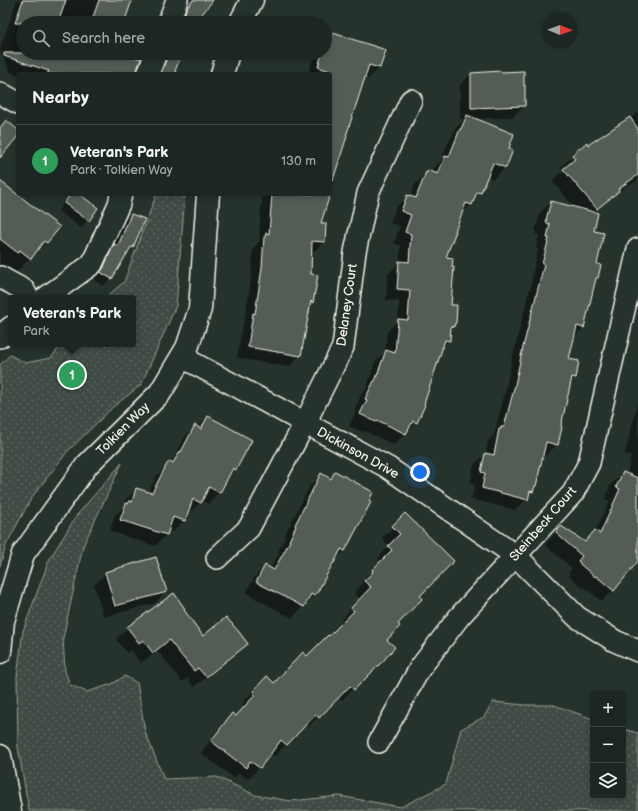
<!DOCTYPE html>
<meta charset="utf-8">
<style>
body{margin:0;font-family:"Balsamiq Sans",sans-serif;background:#29322f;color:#f1f3f6}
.controls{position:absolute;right:12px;bottom:12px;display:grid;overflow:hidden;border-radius:4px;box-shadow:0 2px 6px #0003}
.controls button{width:36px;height:36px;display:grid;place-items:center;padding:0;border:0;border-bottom:1px solid #3a4340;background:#1c2622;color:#f1f3f6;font:20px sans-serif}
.compass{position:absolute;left:542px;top:12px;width:36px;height:36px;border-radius:50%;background:#1c2622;box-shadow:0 2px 6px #0003;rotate:91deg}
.you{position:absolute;left:420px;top:472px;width:14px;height:14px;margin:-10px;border:3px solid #fff;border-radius:50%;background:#1a73e8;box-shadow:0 0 0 6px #1a73e833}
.badge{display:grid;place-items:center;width:26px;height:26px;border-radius:50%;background:#db2777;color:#fff;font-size:13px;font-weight:700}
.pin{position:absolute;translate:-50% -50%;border:2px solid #fff;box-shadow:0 1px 4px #0006}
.popup{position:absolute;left:8px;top:295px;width:128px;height:52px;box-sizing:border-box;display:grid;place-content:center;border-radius:4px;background:#1c2622;filter:drop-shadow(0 1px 3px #0005);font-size:13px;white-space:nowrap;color:#a0a5a5}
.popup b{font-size:15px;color:#f1f3f6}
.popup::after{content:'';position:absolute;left:50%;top:100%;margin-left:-8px;border:8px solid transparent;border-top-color:#1c2622}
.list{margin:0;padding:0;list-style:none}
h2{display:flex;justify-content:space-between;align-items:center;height:52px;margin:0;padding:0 16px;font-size:17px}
h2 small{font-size:13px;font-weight:400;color:#a0a5a5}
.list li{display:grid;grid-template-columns:26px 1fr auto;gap:12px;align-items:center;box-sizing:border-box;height:72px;padding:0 16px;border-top:1px solid #3a4340}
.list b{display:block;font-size:15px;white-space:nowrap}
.list p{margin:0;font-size:13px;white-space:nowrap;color:#a0a5a5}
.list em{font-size:13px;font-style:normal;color:#a0a5a5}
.icon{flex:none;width:22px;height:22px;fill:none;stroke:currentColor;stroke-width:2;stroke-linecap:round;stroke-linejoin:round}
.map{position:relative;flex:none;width:638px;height:811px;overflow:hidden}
.search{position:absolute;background:#1c2622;box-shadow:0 2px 6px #0003;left:16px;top:16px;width:316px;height:44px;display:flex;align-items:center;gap:10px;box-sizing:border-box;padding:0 14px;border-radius:22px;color:#a0a5a5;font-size:15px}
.panel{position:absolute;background:#1c2622;box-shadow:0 2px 6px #0003;left:16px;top:72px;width:316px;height:124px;border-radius:4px}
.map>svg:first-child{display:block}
.grass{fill:url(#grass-dots);stroke:#9a9e96}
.shadow{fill:#0007;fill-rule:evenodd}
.building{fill:#525c55;stroke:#f4f1e8}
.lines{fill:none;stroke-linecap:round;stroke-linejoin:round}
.minor-casing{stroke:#f4f1e8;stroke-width:24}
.tertiary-casing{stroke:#f4f1e8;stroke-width:25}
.minor{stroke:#26332d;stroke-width:21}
.tertiary{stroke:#26332d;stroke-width:22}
.labels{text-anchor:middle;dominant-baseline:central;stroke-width:4;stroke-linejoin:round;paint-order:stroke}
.street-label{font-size:13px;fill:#f4f1e8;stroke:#26332d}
</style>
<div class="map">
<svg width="638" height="811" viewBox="0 0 638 811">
<defs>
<pattern id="grass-dots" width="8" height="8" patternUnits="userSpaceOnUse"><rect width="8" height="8" fill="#414b45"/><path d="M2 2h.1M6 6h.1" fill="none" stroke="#5d6560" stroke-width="1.8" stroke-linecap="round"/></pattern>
</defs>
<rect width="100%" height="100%" fill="#26332d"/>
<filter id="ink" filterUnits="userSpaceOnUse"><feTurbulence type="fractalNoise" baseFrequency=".025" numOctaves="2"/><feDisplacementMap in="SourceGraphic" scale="8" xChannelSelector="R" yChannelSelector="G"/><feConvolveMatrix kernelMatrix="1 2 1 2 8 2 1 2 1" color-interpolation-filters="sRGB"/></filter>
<g filter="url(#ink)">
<g class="grass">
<polygon points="156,194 185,194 176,306 141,385 114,406 67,452 32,497 6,545 0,566 0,365 10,355 25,363 51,358 62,344 133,344 133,298 105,298 124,282 155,198"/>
<polygon points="122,463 83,546 63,638 65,671 70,685 87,692 112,684 125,676 137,683 145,732 164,779 217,777 255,795 291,801 339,796 401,807 446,784 461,729 484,717 493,702 525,705 554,705 593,719 593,796 623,796 623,729 638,733 638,811 29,811 18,747 17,676 23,631 49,560 77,515"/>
</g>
<g class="shadow">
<polygon points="17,0 128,0 123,23 23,23 23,53 119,53 135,74 18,74 18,75 10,72 0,50 0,49"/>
<polygon points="193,0 212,0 194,23 180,23 178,21 179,18"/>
<polygon points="333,34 379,68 368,79 364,78 345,137 346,137 330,189 330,74 308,74 313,58 318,53 325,53 325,42"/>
<polygon points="165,53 174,53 173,74 157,74"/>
<polygon points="471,74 524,106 512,117 472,119 508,149 511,150 505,168 493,179 487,176 480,193 473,199 471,205 459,216 445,258 450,306 454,326 450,330 449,340 442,347 416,422 394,445 365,431 364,432 349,426 356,411 354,411 362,393 366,390 375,362 385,352 387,332 398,320 399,301 386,300 388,274 399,263 401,246 394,243 400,226 390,223 396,207 408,196 410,197 415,185 428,171 432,172 434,168 441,161 449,141 451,138 456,128 464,119 460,119 460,85"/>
<path d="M638 113V180L632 184 631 183 612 195 594 212 592 231 597 278 594 280 583 328 573 338 568 359 575 377 570 382 557 444 546 456 542 455 532 491 527 496V499L515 510 471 499 475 485 470 483 474 465 486 454 488 441 494 435 504 397 512 359 533 276H532L538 249H536L539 235 535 234 536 231H535L540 213 551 202 575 208 552 181 564 170 561 167 573 156ZM500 430 494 460H492L498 432Z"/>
<polygon points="0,182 58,227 46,243 16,272 6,264 3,267 0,265"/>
<polygon points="71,194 77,194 88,220 81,228 58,211 66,199"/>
<polygon points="263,194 328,194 319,224 324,242 312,253 311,253 309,275 317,276 312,303 309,307 300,355 289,367 237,358 242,326 244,323 251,280 253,249 255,246 259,242 261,207 263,200 261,200"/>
<polygon points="131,215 132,248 127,253 111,279 103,286 94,280 96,278 107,253 114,246 123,222"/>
<polygon points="638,401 638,560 613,590 602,601 584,587 583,588 569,576 570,575 568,573 572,568 545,545 550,539 561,527 584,542 595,531 595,532 610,501 605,499 611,484 623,473 627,475 631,456 625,454"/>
<polygon points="208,417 235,469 227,478 219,492 208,504 201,500 200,503 189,514 187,513 184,520 173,532 168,530 166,535 155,546 110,531 115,515 123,508 125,500 137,489 148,493 156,477 174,458 184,438 195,427 197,428"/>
<polygon points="335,473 369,502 344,551 334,561 316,593 292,618 246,593 254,578 265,566 270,569 279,553 278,552 285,537 284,536 310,486 321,474 329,479"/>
<polygon points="405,515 418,596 386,640 394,647 342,700 338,697 307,728 304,725 275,756 271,752 259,768 248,779 239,773 234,778 201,753 221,725 232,714 236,717 245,707 242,705 244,703 243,702 256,689 273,684 307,657 329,638 343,623 341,620 360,599 354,593 363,583 362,582 381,562 378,558 389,546 382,538"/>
<polygon points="106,573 166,591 155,603 104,617 94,585"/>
<polygon points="183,610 203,637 246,644 235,655 194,687 187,678 182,682 158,651 141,663 131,650 127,653 116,639 128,628"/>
</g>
<g class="building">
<polygon points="23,0 66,0 58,23 15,23"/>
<polygon points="99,0 132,0 124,23 91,23"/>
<polygon points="193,0 213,0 196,22 185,13 186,9"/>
<polygon points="333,33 386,50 380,68 369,65 346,136 347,136 333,180 330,179 330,71 318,67 322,53 325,53 325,46 329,47"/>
<polygon points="4,53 122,53 141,59 137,70 136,74 47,74 49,71 4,56"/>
<polygon points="168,53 182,53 175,71 176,72 176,74 161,74 167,57"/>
<polygon points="501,71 501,72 524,71 524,86 525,85 525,106 471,108 471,73"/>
<polygon points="467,115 514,134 509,148 513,150 506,168 493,163 482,190 481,193 477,192 472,205 466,203 455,231 456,231 446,257 453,258 452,267 454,267 451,305 457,305 456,323 455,323 454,327 451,326 450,341 445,340 424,404 425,405 417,423 413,421 406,434 377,420 376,422 360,414 367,400 365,399 374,381 375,381 386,350 395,353 398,319 408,320 410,290 397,289 399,261 409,262 411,234 405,232 411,215 401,211 407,195 416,198 426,172 427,173 428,170 438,174 445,156 449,157 460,129 461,129"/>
<polygon points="630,117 638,129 638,175 618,189 619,191 597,209 563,169 575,159 572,155 587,142 588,145"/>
<polygon points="6,120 18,130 18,136 0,158 0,128"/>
<polygon points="0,181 60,227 47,243 44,241 31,259 20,250 18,253 0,239"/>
<polygon points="71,194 79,194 98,208 89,221 64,203"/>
<polygon points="272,194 330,194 321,223 326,223 325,242 312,241 311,274 318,275 313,303 311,301 301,356 248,347 253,313 255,314 262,268 264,237 265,237 266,233 269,234"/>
<polygon points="551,201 598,213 594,231 604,233 597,264 601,265 598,278 596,278 584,328 577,326 569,359 579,361 576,378 572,377 561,426 562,427 558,445 546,442 536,486 535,486 533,492 530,491 528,500 482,488 485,473 481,472 485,453 494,455 499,429 501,429 501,427 504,427 515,385 523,347 544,265 542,264 549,238 547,238 550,224 546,223 547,220 546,220"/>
<polygon points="131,214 145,219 133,248 131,247 112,279 100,272 103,269 114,244 118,246"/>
<polygon points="208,416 252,440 236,470 233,468 220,493 209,487 201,503 193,499 185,521 173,517 167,535 120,520 126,503 128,504 129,501 132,502 136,488 152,493 167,464 170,461 173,463 180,451 181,452 195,425 201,429"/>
<polygon points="335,471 373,492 369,501 371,502 345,551 341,549 334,563 333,563 317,593 316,593 314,596 311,594 304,607 256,582 265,565 274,570 290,541 289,541 296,526 295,525 321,473 331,479"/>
<polygon points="623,472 638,478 638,561 614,591 596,576 595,577 580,564 580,563 578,561 582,556 556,533 561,526 585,542 595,530 600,534 620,489 616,487"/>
<polygon points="405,513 454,561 420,596 422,599 398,624 400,626 387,640 395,647 384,660 354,690 350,686 319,718 316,714 287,745 281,740 260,768 250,761 246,768 211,741 232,713 236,716 255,695 253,693 255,691 254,690 267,676 274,683 303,652 307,656 328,635 329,636 354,611 351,608 371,587 364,581 373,572 372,570 392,550 388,546 400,534 392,526"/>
<polygon points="156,557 167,592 115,606 105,572"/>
<polygon points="174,593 185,609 184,610 203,636 226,617 239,632 248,644 206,677 198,668 194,671 169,640 153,653 143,640 139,643 127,627"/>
</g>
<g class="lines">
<defs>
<g id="minor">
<polyline points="168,23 177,0"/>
<polyline points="148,74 156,53"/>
<polyline points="0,93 18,103"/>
<polyline points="0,277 24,290 28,298"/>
<polyline points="45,298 92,264 119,204 121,194"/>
<polyline points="0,337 11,327"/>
<polyline points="182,357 387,467 516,556 577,617 615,641 638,651"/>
<polyline points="217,558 249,528 305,423 343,347 355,252 368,193 411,100"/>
<polyline points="379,742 420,668 459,617 573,493 589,463 638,249"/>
</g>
<g id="tertiary">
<polyline points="240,23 252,0"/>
<polyline points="222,74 228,53"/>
<polyline points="0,652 3,621 23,554 87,465 160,393 187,348 200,309 208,194"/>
<polyline points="0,756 10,811"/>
</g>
</defs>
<use href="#minor" class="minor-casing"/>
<use href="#tertiary" class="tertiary-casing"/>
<use href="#minor" class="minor"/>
<use href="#tertiary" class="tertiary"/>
</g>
</g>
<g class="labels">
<g class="street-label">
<text transform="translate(347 305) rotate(-82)">Delaney Court</text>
<text transform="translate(123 429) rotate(-45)">Tolkien Way</text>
<text transform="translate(358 453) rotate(29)">Dickinson Drive</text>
<text transform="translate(543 524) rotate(-49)">Steinbeck Court</text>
</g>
</g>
</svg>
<div class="controls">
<button>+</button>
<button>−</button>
<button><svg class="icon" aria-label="layers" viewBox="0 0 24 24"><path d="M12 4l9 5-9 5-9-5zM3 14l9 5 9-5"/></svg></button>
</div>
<svg class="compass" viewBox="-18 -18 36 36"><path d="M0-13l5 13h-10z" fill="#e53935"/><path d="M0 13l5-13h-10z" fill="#a0a5a5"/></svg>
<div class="you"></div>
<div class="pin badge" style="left:72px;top:375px;background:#2e9e5b">1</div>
<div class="popup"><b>Veteran's Park</b>Park</div>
<div class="search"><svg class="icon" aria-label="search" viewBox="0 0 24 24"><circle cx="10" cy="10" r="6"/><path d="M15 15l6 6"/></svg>Search here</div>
<section class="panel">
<h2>Nearby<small></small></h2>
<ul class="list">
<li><span class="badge" style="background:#2e9e5b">1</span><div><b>Veteran's Park</b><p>Park · Tolkien Way</p></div><em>130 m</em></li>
</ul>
</section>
</div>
